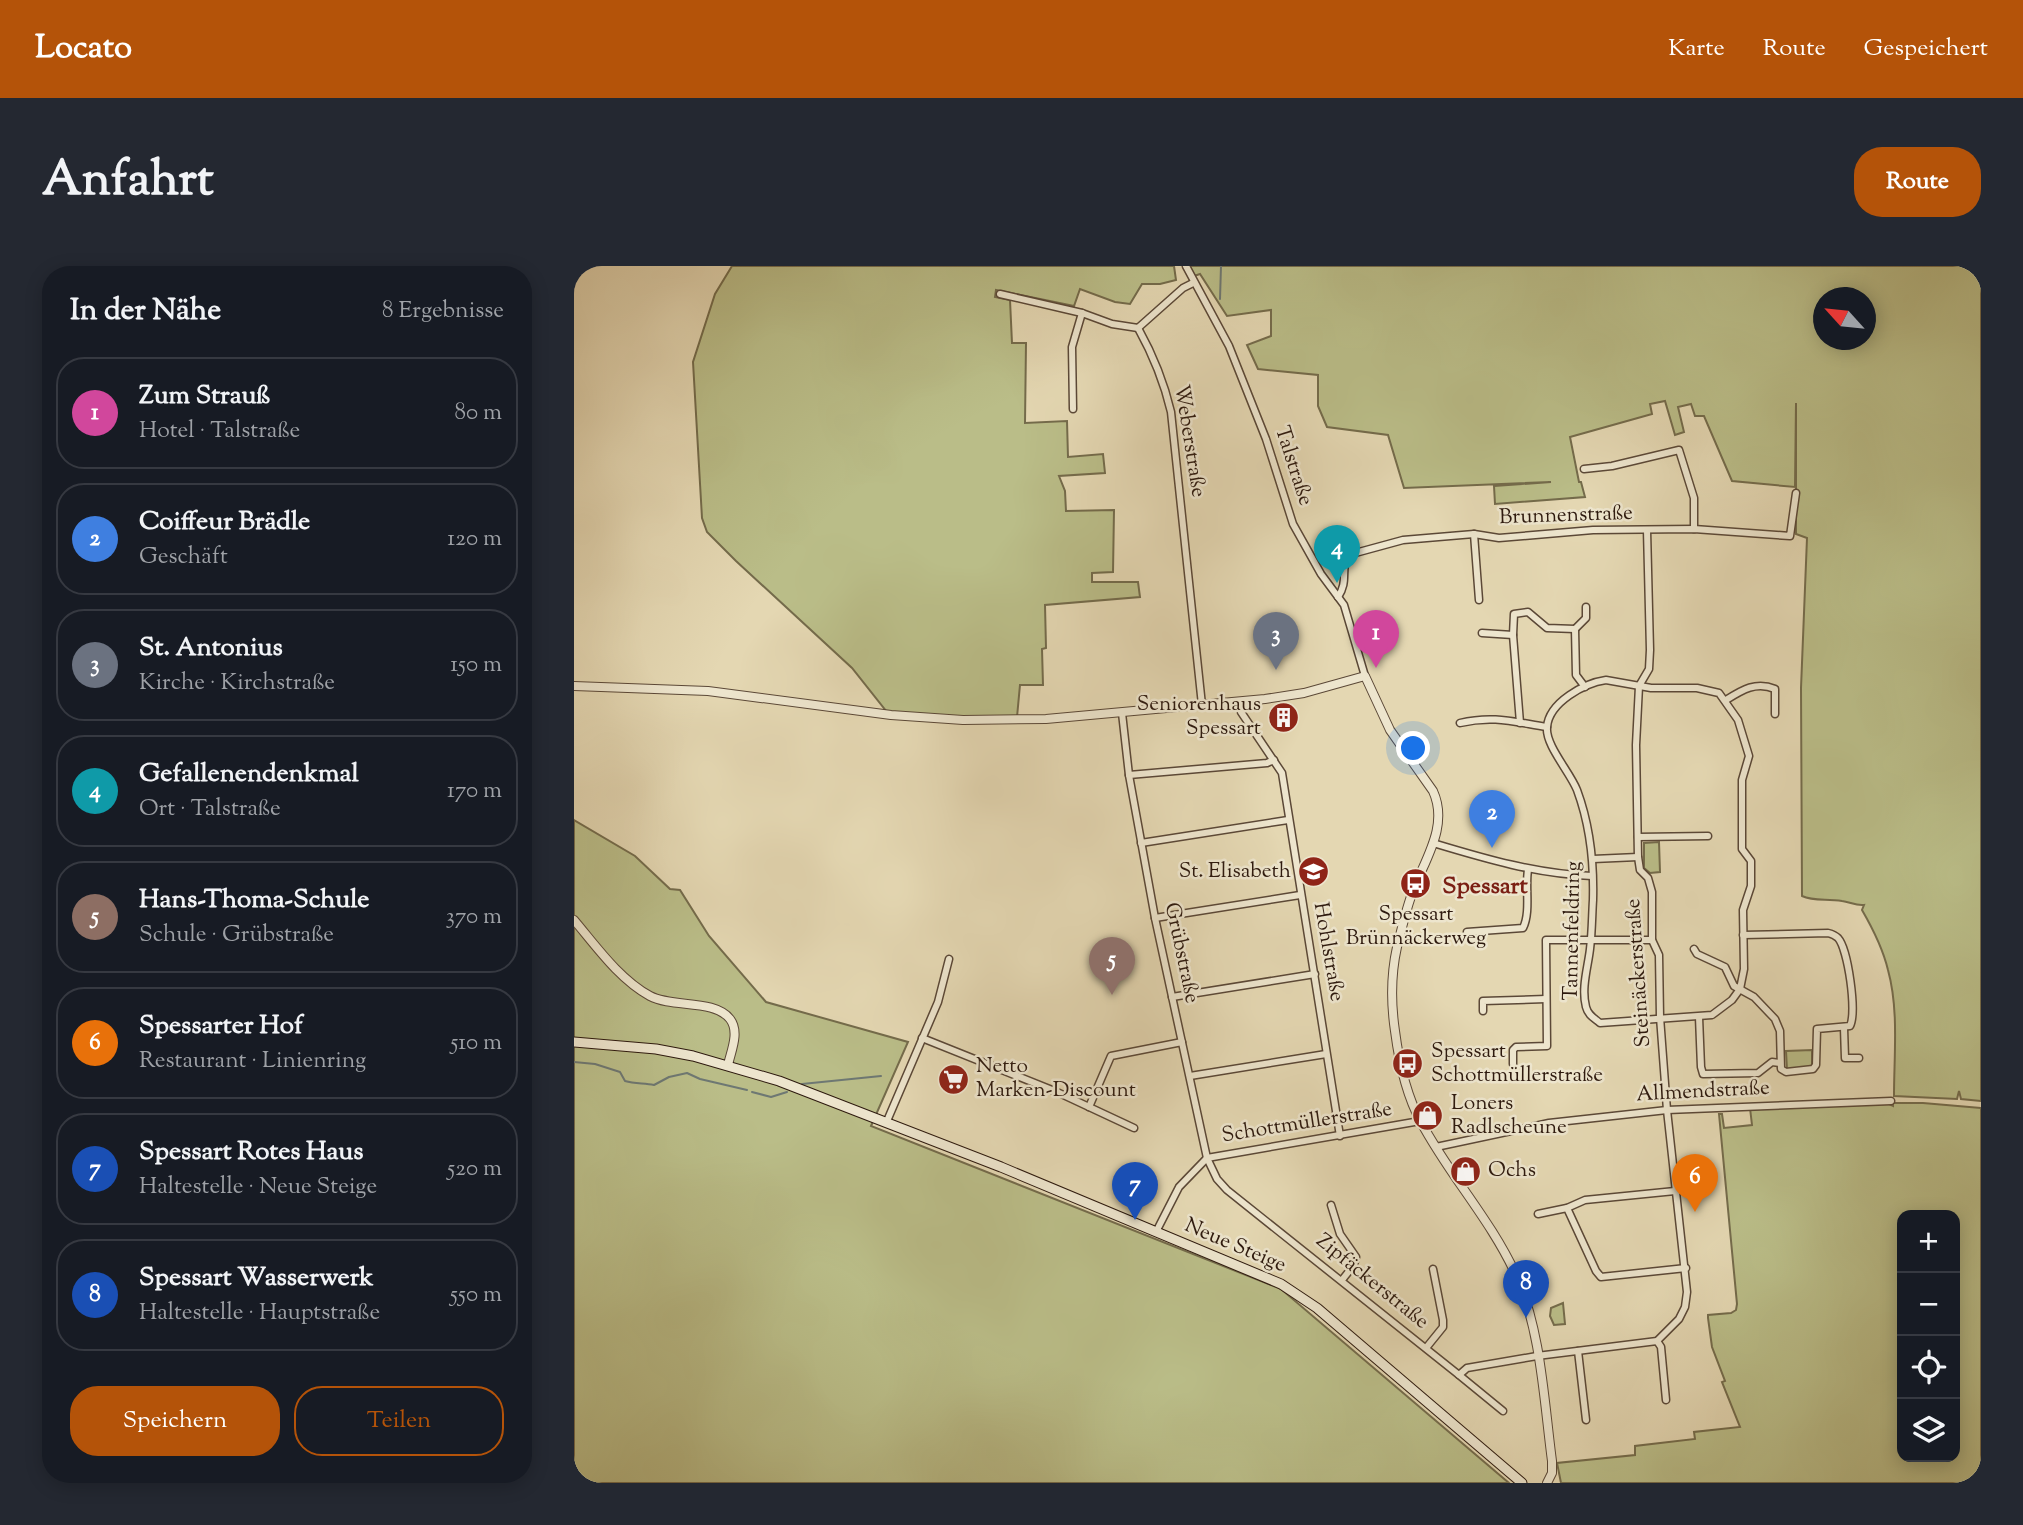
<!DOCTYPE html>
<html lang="de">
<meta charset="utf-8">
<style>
body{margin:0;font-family:"Sorts Mill Goudy",serif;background:#242831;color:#f1f3f6}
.controls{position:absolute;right:21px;bottom:21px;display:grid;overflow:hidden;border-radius:14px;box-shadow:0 4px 18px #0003}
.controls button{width:63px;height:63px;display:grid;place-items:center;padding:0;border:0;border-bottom:2px solid #363941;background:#171b24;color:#f1f3f6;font:35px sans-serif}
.compass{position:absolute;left:1239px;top:21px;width:63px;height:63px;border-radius:50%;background:#171b24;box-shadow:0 4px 18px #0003;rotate:297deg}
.you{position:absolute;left:840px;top:483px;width:24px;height:24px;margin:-18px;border:5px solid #fff;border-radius:50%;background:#1a73e8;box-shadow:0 0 0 10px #1a73e833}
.badge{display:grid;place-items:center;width:46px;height:46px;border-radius:50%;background:#b45309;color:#fff;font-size:23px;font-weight:700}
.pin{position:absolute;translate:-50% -58px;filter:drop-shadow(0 2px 4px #0008)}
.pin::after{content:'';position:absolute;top:37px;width:24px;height:21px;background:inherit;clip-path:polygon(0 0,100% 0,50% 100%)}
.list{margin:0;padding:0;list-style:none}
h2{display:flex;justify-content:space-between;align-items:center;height:91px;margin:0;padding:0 28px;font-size:30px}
h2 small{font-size:23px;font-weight:400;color:#9ea1a6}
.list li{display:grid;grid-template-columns:46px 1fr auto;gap:21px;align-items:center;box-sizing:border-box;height:112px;margin:0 14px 14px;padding:0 14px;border:2px solid #363941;border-radius:28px}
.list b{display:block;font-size:26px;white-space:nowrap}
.list p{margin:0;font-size:23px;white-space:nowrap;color:#9ea1a6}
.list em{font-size:23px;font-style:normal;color:#9ea1a6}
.actions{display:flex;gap:14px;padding:21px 28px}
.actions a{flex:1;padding:16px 0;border:2px solid #b45309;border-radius:28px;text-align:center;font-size:24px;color:#b45309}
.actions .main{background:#b45309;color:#fff}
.icon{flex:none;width:38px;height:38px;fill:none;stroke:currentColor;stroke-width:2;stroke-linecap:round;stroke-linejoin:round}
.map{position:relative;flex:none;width:1407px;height:1217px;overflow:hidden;border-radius:28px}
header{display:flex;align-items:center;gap:42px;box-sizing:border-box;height:98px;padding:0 35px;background:#b45309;color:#fff}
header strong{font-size:33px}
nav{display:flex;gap:38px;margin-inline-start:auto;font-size:24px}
.intro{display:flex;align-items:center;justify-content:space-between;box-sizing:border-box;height:168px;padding:0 42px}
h1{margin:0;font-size:49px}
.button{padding:18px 32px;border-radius:28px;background:#b45309;color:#fff;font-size:24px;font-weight:700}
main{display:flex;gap:42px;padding:0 42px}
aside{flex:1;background:#171b24;border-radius:28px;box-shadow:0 4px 18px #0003}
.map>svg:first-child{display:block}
.green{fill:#babd88;stroke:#746b4b;stroke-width:2;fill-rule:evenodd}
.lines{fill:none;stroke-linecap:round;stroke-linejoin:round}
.stream{stroke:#6e7873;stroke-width:2}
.minor-casing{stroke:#5b4837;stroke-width:9}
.tertiary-casing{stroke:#5b4837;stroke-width:10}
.secondary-casing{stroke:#2d190e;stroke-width:11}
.minor{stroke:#ede5cd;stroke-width:6}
.tertiary{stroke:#ede5cd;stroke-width:8}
.secondary{stroke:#ede5cd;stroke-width:9}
.labels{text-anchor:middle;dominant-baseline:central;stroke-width:5;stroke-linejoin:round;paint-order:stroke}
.street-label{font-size:21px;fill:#2d190e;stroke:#ede5cd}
.poi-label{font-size:21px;fill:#2d190e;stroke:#ede5cd;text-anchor:start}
.quarter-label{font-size:24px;font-weight:bold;fill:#7a1f14;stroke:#ede5cd}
</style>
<header>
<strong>Locato</strong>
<nav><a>Karte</a><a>Route</a><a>Gespeichert</a></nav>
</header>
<div class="intro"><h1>Anfahrt</h1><a class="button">Route</a></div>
<main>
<aside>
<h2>In der Nähe<small>8 Ergebnisse</small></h2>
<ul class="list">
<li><span class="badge" style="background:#d1479c">1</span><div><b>Zum Strauß</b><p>Hotel · Talstraße</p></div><em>80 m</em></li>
<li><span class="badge" style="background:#3f7fe0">2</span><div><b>Coiffeur Brädle</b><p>Geschäft</p></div><em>120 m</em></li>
<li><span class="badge" style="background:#6b7280">3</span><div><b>St. Antonius</b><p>Kirche · Kirchstraße</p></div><em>150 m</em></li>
<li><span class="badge" style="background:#0f9aa8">4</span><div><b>Gefallenendenkmal</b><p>Ort · Talstraße</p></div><em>170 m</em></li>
<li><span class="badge" style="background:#8d6e63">5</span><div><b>Hans-Thoma-Schule</b><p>Schule · Grübstraße</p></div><em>370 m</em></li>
<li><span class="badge" style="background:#e8710a">6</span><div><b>Spessarter Hof</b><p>Restaurant · Linienring</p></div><em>510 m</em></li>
<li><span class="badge" style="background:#1a4fb4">7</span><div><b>Spessart Rotes Haus</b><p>Haltestelle · Neue Steige</p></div><em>520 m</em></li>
<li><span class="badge" style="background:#1a4fb4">8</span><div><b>Spessart Wasserwerk</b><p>Haltestelle · Hauptstraße</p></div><em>550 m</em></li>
</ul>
<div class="actions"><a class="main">Speichern</a><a>Teilen</a></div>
</aside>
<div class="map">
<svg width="1407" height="1217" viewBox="0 0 1407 1217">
<rect width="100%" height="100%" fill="#e4d7b2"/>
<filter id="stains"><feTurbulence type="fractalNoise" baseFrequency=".00286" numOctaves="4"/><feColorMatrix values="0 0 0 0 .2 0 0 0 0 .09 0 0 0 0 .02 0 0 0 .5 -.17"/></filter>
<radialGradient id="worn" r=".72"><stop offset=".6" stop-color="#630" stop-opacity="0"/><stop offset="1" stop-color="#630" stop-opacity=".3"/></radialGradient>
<g class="green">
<polygon points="158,0 600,0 602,14 586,18 568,18 556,38 541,36 506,23 500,40 422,24 421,31 436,34 438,77 452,77 451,157 493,155 494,191 529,188 531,207 485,210 491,225 492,245 540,244 539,306 518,307 518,316 564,316 566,331 471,339 472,382 468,383 469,419 446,419 443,451 400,452 313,446 278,402 162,295 133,266 128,252 119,96 141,28"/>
<path d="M615 0H1407V835L1387 833 1385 825 1383 833 1320 830C1320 789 1325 744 1314 704 1309 683 1299 663 1288 644L1290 639C1282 640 1276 636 1268 635 1254 632 1240 636 1228 630L1227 422 1233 272 1222 268V137L1221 221 1158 215 1130 150H1121L1117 138 1104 141 1110 166 1101 169 1091 135 1076 138 1078 148 996 171 1005 216H1007L1011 231 921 238 920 220 977 216 830 222 814 169 753 161 744 140V109L684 103 673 79 697 70V44L653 50 626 8 620 10ZM1250 32H1292V74H1250Z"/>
<polygon points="0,554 61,590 96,623 106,624 135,670 192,736 334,776 297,860 707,1023 935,1217 0,1217"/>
<polygon points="1085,576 1086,606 1076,607 1070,602 1070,577"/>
<polygon points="1238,784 1238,803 1213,804 1212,785"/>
<path d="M1313 837 1319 840V837H1349L1407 842V1217H987L983 1197 1061 1189V1180L1121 1173 1120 1166 1166 1161 1148 1116 1151 1115 1138 1081 1134 1052V1049L1157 1047 1162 1044 1163 1038 1145 848H1148L1150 862 1178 859 1176 842ZM1328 949H1381V1191H1328Z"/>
<polygon points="989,1037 991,1058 980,1059 976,1050 977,1042"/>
</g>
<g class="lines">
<g class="stream">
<polyline points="646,33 647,0"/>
<path d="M0 796 21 798 46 806 51 815C61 818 70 817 80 819L95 811 113 807 126 813 173 824"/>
<polyline points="228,818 307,810"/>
<polyline points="178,826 197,831 213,826"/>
</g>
<defs>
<g id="minor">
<polyline points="612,0 655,80 692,173 719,258 747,308 770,339 791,410"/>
<polyline points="426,28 508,47 538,58 564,62"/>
<path d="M564 62C579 89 590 116 597 146L628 439"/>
<polyline points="564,62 609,22 619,17"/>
<polyline points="499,143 498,81 508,47"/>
<polyline points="1010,203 1038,200 1105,184 1120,232 1120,263"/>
<polyline points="900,268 905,334"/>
<path d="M764 331C775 315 766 304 774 289L829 274 900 268 925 272 1019 264 1120 263 1216 270 1222 227"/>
<polyline points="1001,363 1002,409 1011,421"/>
<polyline points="1001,363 1012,352 1012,341"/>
<polyline points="908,367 939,369"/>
<path d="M1032 414 1077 422H1123L1145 427 1164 454 1175 490 1168 514V583L1177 595V620L1169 644 1170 703 1166 723 1158 734 1138 749 1026 757C1020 752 1014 749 1012 741 1007 722 1014 701 1016 683 1018 667 1018 650 1019 634 1020 597 1016 559 1003 524 996 506 971 479 973 461 975 436 1011 417 1032 414Z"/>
<path d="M1152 434C1168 424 1182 415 1201 423V448"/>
<polyline points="667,436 667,446 708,507 766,870"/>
<polyline points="548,447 555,509 581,652 633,892 643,913 653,924 885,1109 893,1102 963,1090 1083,1075 1105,1053 1111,1041 1113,1026 1093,844 1086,751 1085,689 1078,674 1078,626 1074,612 1066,604 1064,591 1062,479 1065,420 1075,403 1076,384 1073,264"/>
<path d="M886 457C919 449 940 456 973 461"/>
<polyline points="946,457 939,369 940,348 954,346 973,362 1001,363"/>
<polyline points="555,509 693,497 700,494"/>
<polyline points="1064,571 1134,570"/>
<polyline points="567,577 714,554"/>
<path d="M859 577C912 593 963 608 1018 610"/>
<polyline points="1019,593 1064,591"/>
<polyline points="581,652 726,629"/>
<path d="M893 666 949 662C957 646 951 621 954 604"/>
<path d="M1120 683 1123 688 1151 701 1160 720 1180 731 1201 753 1206 765 1207 803 1212 806 1239 803 1242 799 1243 763 1276 760C1283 746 1274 683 1264 672 1262 670 1258 668 1254 667L1169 669"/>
<polyline points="598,731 741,708"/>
<polyline points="909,745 909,735 972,733"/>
<polyline points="1125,751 1127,801 1129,808 1184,807 1198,796 1206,797"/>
<polyline points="1270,762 1271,792 1285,792"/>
<polyline points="348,772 483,826 560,862"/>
<polyline points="939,798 939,784 942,781 973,780 972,674 1078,674"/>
<polyline points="616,810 752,788"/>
<polyline points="515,841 537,790 608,776"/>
<polyline points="313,855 364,736 375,693"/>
<polyline points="862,881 975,857 1093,844 1317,835"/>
<polyline points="757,939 766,968 782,991 780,999 768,1014"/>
<polyline points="993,942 1022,1005 1027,1011 1112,1002"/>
<polyline points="964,948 993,942 1011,934 1101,925"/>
<polyline points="582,966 605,921 633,892 846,855"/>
<polyline points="1083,1075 1087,1081 1092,1134"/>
<polyline points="852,1082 869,1061 869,1054 859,1003"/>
<polyline points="1004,1085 1012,1154"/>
<polyline points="885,1109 929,1145"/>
</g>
<g id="tertiary">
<path d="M0 420 134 425 317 449 389 454 472 453 691 433 730 427 791 410 816 464 859 525C875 560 851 593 839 625 832 643 828 662 823 681 817 708 817 738 821 765 825 796 832 829 847 856 875 909 917 954 942 1009 967 1064 970 1135 978 1195V1207L973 1217"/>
<path d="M0 654C22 680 45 713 76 730 99 742 140 733 156 753 166 766 157 785 154 799"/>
</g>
<polyline id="secondary" points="0,776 82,783 119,790 205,815 427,901 707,1018 743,1042 948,1217"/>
</defs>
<use href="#minor" class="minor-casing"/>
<use href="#tertiary" class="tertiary-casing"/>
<use href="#secondary" class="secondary-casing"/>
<use href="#minor" class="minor"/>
<use href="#tertiary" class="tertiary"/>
<use href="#secondary" class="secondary"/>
</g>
<defs>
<symbol id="building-disc" viewBox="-11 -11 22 22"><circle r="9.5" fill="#8f2418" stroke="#ede5cd"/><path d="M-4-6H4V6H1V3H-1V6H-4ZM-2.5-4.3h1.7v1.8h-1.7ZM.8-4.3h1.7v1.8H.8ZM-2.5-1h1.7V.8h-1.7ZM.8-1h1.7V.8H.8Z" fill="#fff"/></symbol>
<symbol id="school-disc" viewBox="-11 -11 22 22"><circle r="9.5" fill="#8f2418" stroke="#ede5cd"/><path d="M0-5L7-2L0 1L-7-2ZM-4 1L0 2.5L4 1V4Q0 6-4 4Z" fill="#fff"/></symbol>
<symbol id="bus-disc" viewBox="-11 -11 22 22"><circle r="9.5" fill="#8f2418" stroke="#ede5cd"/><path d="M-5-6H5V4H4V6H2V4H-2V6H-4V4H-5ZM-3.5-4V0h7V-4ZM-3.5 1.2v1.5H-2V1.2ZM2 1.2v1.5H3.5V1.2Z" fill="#fff"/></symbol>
<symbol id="supermarket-disc" viewBox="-11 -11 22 22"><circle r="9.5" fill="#8f2418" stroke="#ede5cd"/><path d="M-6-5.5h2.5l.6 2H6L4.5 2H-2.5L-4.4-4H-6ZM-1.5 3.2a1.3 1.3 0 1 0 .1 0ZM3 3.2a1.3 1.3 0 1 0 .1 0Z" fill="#fff"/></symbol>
<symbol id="shop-disc" viewBox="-11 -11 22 22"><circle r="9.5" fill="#8f2418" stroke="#ede5cd"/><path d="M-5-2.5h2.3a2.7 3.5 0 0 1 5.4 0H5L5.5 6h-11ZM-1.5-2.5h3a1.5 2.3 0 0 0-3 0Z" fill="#fff"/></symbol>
</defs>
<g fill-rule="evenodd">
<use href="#building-disc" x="692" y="434" width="35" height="35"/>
<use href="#school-disc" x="722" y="588" width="35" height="35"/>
<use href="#bus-disc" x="824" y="600" width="35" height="35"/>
<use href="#bus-disc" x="816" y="780" width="35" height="35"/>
<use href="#supermarket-disc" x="362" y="796" width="35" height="35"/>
<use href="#shop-disc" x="836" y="832" width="35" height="35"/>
<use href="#shop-disc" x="874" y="888" width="35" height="35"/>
</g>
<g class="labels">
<g class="street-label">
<text transform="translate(615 175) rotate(81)">Weberstraße</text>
<text transform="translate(719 200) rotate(72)">Talstraße</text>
<text transform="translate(992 250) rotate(-2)">Brunnenstraße</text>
<text transform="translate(999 665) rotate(-89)">Tannenfeldring</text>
<text transform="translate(754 686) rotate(80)">Hohlstraße</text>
<text transform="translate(607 687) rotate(78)">Grübstraße</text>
<text transform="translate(1065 707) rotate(-94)">Steinäckerstraße</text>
<text transform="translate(1129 826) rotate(-3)">Allmendstraße</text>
<text transform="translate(733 857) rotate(-9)">Schottmüllerstraße</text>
<text transform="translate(661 980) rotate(23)">Neue Steige</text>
<text transform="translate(798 1016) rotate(39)">Zipfäckerstraße</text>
</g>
<g class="poi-label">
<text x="687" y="439" text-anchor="end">Seniorenhaus<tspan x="687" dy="24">Spessart</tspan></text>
<text x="717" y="606" text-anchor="end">St. Elisabeth</text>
<text x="842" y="649" text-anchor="middle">Spessart<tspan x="842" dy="24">Brünnäckerweg</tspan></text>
<text x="857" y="786">Spessart<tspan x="857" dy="24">Schottmüllerstraße</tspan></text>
<text x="402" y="801">Netto<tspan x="402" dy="24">Marken-Discount</tspan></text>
<text x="877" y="838">Loners<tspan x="877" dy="24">Radlscheune</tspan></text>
<text x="914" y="905">Ochs</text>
</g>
<g class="quarter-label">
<text x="911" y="621">Spessart</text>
</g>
</g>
<rect width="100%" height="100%" filter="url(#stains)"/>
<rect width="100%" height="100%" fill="url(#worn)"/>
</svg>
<div class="controls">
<button>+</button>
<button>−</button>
<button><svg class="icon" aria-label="locate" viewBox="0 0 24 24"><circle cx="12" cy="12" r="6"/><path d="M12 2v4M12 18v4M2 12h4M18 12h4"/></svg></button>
<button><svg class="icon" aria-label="layers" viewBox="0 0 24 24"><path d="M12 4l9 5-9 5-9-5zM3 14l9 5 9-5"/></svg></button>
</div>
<svg class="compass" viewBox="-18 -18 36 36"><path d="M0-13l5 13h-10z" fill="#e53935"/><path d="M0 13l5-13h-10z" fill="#9ea1a6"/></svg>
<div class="you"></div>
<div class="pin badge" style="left:802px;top:402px;background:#d1479c">1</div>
<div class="pin badge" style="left:918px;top:582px;background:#3f7fe0">2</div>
<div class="pin badge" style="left:702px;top:404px;background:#6b7280">3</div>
<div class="pin badge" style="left:763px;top:317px;background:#0f9aa8">4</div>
<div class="pin badge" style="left:538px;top:729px;background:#8d6e63">5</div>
<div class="pin badge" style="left:1121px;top:946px;background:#e8710a">6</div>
<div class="pin badge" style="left:561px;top:954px;background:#1a4fb4">7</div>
<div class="pin badge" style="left:952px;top:1052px;background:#1a4fb4">8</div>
</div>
</main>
